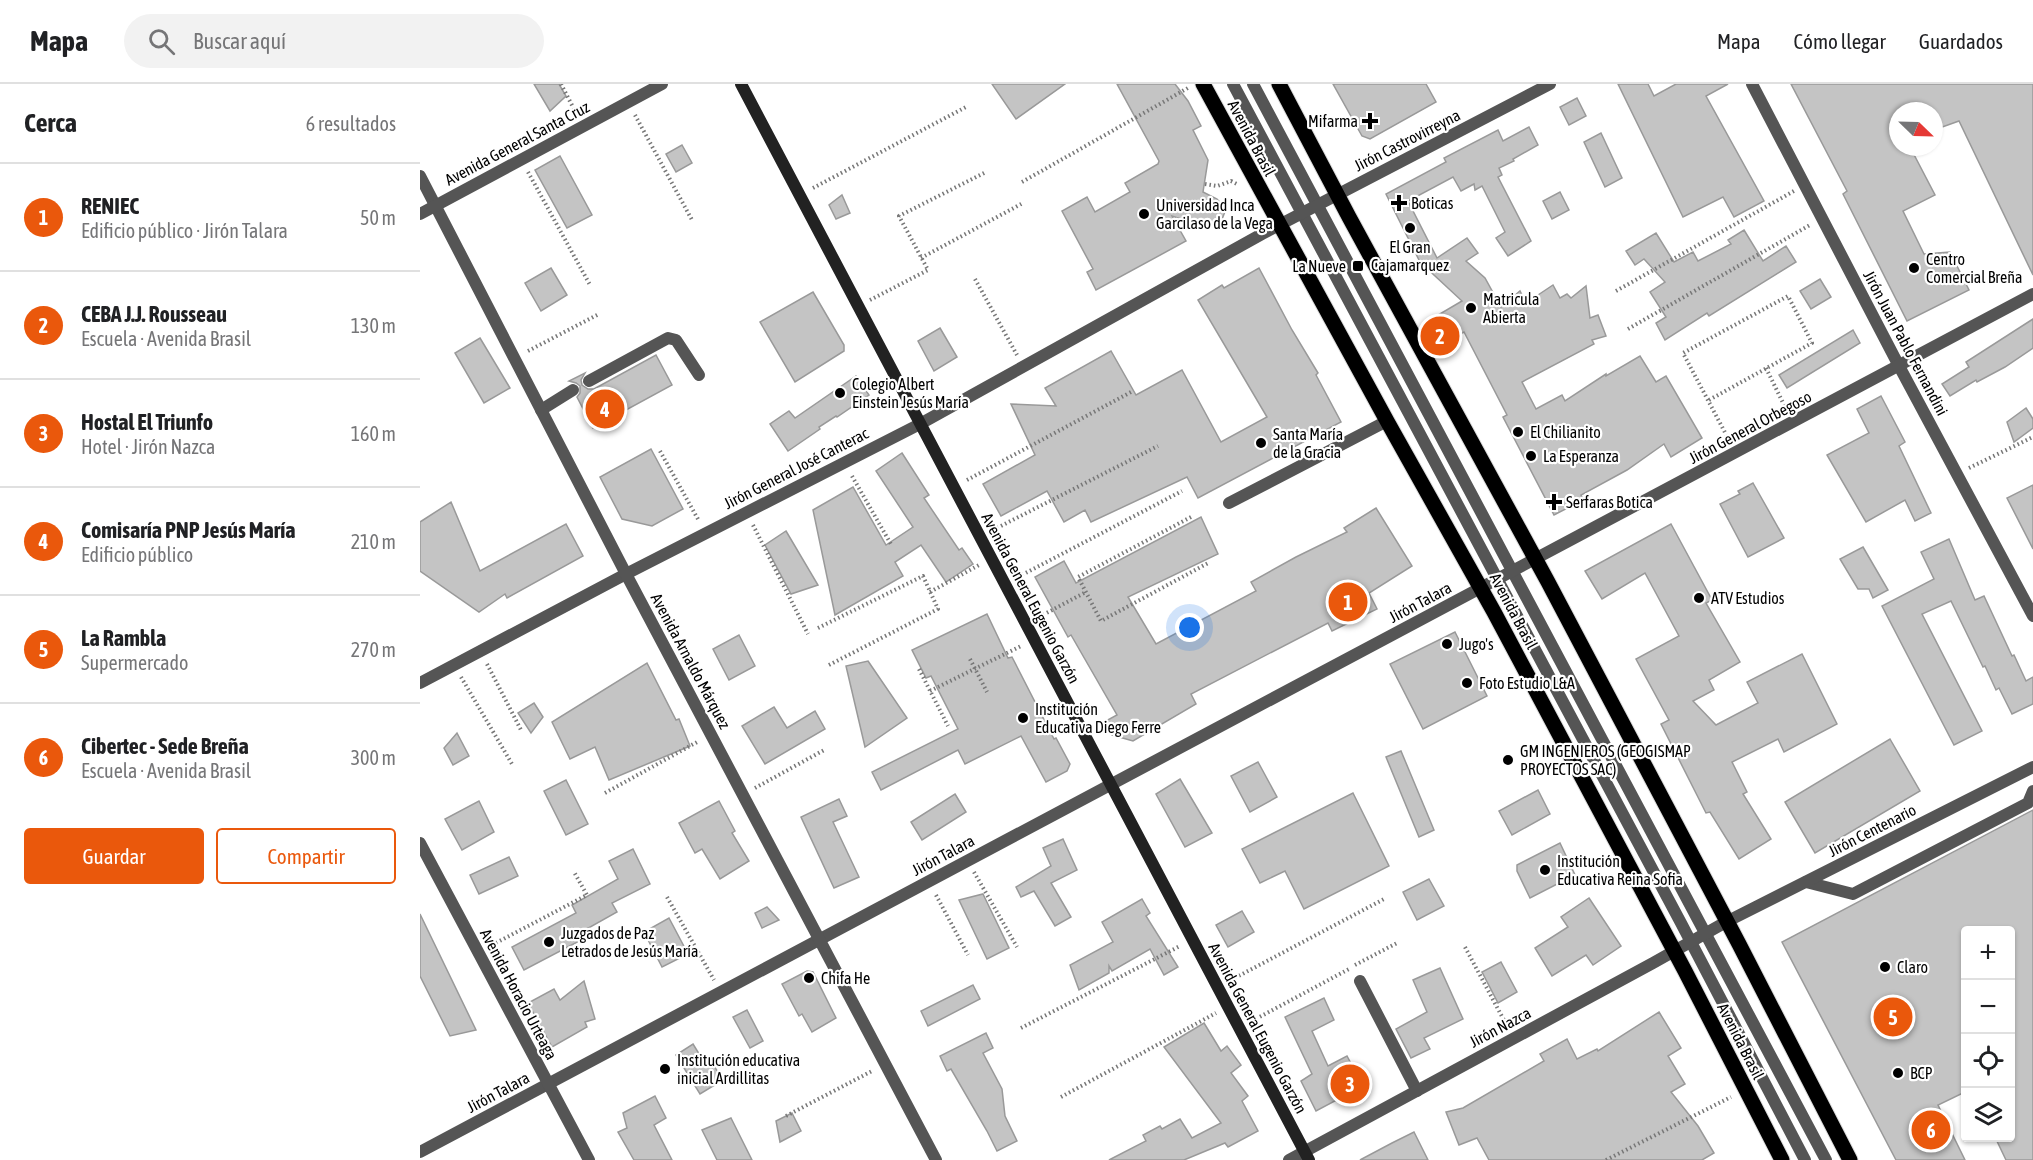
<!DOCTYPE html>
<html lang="es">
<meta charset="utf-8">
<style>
body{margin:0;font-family:"Asap Condensed",sans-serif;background:#f2f2f2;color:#202124}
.controls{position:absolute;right:18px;bottom:18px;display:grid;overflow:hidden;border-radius:6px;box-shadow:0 2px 4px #0004}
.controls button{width:54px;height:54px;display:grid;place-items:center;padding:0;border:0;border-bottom:2px solid #e0e0e0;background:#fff;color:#202124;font:30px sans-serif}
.compass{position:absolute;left:1469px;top:18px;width:54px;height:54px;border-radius:50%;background:#fff;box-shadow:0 2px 4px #0004;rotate:113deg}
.you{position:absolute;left:770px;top:544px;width:21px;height:21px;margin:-15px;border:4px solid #fff;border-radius:50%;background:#1a73e8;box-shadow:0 0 0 9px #1a73e833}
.badge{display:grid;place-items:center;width:39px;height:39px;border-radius:50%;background:#ea580c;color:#fff;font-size:20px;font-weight:700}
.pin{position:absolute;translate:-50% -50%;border:3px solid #fff;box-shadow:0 2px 6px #0006}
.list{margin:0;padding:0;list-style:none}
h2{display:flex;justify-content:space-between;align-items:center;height:78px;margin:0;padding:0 24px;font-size:26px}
h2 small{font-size:20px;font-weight:400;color:#757577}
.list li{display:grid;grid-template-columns:39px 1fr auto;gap:18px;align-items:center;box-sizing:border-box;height:108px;padding:0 24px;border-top:2px solid #e0e0e0}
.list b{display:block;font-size:22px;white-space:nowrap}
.list p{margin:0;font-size:20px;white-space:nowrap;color:#757577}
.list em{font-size:20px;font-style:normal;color:#757577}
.actions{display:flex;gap:12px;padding:18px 24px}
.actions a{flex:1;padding:14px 0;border:2px solid #ea580c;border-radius:6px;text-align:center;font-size:21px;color:#ea580c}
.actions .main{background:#ea580c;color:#fff}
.icon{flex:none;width:33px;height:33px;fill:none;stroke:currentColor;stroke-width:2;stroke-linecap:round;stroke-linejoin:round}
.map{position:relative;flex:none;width:1613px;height:1076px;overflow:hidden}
header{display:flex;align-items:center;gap:36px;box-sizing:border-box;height:84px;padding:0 30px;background:#fff;border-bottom:2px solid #e0e0e0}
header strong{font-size:28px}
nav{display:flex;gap:33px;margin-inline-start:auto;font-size:21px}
.search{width:420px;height:54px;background:#f2f2f2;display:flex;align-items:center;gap:15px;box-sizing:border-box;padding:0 21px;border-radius:33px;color:#757577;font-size:22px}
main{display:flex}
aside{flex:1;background:#fff}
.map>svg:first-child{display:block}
.building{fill:#c4c4c4;stroke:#999;stroke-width:1.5}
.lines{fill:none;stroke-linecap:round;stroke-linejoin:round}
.primary-casing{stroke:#dbdbdb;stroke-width:17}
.path{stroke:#777;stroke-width:4;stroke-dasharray:1.5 3;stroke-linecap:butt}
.service{stroke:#555;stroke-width:12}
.minor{stroke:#555;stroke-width:12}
.tertiary{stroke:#555;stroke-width:12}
.secondary{stroke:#222;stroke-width:12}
.primary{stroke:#000;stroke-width:15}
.poi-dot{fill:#000;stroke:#fff;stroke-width:2}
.labels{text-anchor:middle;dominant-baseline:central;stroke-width:4.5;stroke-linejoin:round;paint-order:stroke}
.poi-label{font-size:16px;fill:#000;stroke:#fff;text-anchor:start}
.street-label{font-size:16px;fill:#000;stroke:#fff}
</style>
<header>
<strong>Mapa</strong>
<div class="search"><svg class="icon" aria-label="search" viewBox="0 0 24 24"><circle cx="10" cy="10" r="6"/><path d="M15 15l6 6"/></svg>Buscar aquí</div>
<nav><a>Mapa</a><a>Cómo llegar</a><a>Guardados</a></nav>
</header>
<main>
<aside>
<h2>Cerca<small>6 resultados</small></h2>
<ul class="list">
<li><span class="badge">1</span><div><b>RENIEC</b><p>Edificio público · Jirón Talara</p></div><em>50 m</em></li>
<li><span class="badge">2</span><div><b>CEBA J.J. Rousseau</b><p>Escuela · Avenida Brasil</p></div><em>130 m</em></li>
<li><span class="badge">3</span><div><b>Hostal El Triunfo</b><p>Hotel · Jirón Nazca</p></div><em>160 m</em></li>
<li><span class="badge">4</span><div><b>Comisaría PNP Jesús María</b><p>Edificio público</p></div><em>210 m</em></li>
<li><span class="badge">5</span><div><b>La Rambla</b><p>Supermercado</p></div><em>270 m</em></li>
<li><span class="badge">6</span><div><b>Cibertec - Sede Breña</b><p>Escuela · Avenida Brasil</p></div><em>300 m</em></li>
</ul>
<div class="actions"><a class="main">Guardar</a><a>Compartir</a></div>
</aside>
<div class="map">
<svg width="1613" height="1076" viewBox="0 0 1613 1076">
<rect width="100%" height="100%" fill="#fff"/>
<g class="building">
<polygon points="114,0 139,0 146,12 130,27"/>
<polygon points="572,0 645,0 596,35"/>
<polygon points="697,0 755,0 768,17 781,42 773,46 788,76 783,108 797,115 806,125 801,138 789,144 752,132 766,157 676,206 667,188 673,185 642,127 667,113 675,128 710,108 705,99 738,80 739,77"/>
<polygon points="913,0 1006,0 1016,18 950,55 942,52"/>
<polygon points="1198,0 1228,0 1234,12 1256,0 1308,0 1286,12 1344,117 1314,133 1303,113 1263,133"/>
<polygon points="1371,0 1613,0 1613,191 1539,37 1514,46 1514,27 1478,27 1478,63 1490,63 1515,111 1483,127 1504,170 1530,168 1549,206 1487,237 1423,110 1427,107"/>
<polygon points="1157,14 1166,32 1149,41 1140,23"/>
<polygon points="1109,43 1118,61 1093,75 1094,77 1079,84 1082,91 1078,93 1111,157 1088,172 1076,154 1085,148 1062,102 1055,106 1054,100 1041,107 1033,93 988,117 1017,174 1047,154 1058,169 1046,177 1065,194 1081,223 1100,207 1106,219 1133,201 1140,214 1147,210 1151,214 1166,202 1170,234 1178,231 1186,252 1172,256 1174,260 1102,298 1116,325 1142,311 1145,317 1186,290 1186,292 1220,272 1236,298 1246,292 1282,354 1251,373 1244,360 1207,386 1161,411 1163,416 1134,431 1083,333 1087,331 1044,248 1031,255 1018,231 1042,217 1000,178 966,110 1026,78 1024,74 1078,46 1083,57"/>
<polygon points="1181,49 1202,94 1185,103 1164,58"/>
<polygon points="262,61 272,79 256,88 246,70"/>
<polygon points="140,72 172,131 147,144 115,86"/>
<polygon points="1140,108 1149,126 1132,135 1123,117"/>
<polygon points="422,111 430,129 416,135 409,121"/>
<polygon points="1324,146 1343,177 1366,162 1376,178 1289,232 1287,229 1245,256 1236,239 1246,233 1230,208 1245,198 1224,175 1215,181 1206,167 1236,149 1254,178 1273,168 1278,177 1311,160 1308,156"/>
<polygon points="131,184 147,211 121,227 105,199"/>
<polygon points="839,184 872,246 898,289 896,291 921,338 778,414 767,393 671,438 665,426 644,438 627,407 581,432 563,400 615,371 591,320 636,322 625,304 691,267 716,311 762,286 801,358 847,333 778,216 802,201 804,204"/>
<polygon points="1400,195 1411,213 1391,225 1380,207"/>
<polygon points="393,208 424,261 424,267 375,298 340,238"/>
<polygon points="1613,235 1613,264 1585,283 1557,298 1556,296 1530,312 1522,300 1549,283 1546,278"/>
<polygon points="520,244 537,273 514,287 498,257"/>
<polygon points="1433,246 1440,259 1367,304 1359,291"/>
<polygon points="60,254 90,304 64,319 35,269"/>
<polygon points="236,271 252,301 173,344 157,313 160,309 160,302 156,299 149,297 165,289 161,296 162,301 168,305 174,305"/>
<polygon points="436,292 449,311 417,333 416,332 399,343 400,345 368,367 350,340 369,327 375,334"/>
<polygon points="1461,312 1485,358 1479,362 1511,429 1495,437 1485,416 1446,438 1407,371 1449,349 1437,325"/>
<polygon points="1606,324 1613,335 1613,344 1594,358 1587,338"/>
<polygon points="231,365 263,425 232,442 202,435 180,393"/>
<polygon points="482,369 509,411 504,414 539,466 542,464 553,480 526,498 501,461 475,478 483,492 415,531 393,426 433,403 466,461 493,443 456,387"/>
<polygon points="1333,399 1364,454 1328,473 1300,420 1320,410 1318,407"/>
<polygon points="1613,401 1613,465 1587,414"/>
<polygon points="31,418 60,487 146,440 163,472 87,514 85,510 59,528 0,487 0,438"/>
<polygon points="956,424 992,482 949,509 957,525 912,547 908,539 771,610 776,620 713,657 692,651 684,638 697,631 651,551 648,553 615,493 644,477 656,499 781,433 798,470 708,513 736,560 836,507 831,498 876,473 927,448 924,444"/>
<polygon points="1251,440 1292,516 1286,519 1320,578 1289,596 1294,606 1273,617 1296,641 1338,619 1327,598 1382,570 1417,640 1364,668 1358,655 1312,678 1327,708 1323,710 1351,755 1319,775 1290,728 1286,729 1241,640 1249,636 1216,575 1259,552 1225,489 1182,515 1165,487"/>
<polygon points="366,447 398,501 371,510 345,461"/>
<polygon points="1529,455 1555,516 1564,512 1592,572 1594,571 1606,597 1613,593 1613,620 1592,630 1579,604 1576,606 1565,582 1563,583 1531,517 1502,530 1562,647 1534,661 1462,522 1514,495 1501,468"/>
<polygon points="1443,463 1468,506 1453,514 1449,505 1438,505 1420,475"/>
<polygon points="567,530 588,574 592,573 634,655 636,654 650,680 647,687 626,698 601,652 545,680 538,666 461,706 452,688 538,645 511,592 506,594 492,566"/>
<polygon points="1035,548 1067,612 1003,645 970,580"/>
<polygon points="319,551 335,582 309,596 293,565"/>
<polygon points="448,577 487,634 445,663 426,582"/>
<polygon points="227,579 256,636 259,635 270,662 189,696 175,663 150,675 132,638"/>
<polygon points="114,619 123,633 111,649 98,629"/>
<polygon points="354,623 367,644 395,627 405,645 345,680 322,642"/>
<polygon points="37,649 49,672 33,681 24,664"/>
<polygon points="1470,655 1500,707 1395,769 1365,718"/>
<polygon points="981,667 1014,746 999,753 966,673"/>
<polygon points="838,678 857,713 830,728 811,692"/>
<polygon points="760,695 792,749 765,763 736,710"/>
<polygon points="146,696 168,740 146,751 124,707"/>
<polygon points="1118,706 1130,730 1092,751 1079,727"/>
<polygon points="933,709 969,782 884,825 865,787 840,799 822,765"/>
<polygon points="535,710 546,728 502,756 491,738"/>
<polygon points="419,715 427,732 413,738 439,793 414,804 381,733"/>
<polygon points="59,717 74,748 42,766 25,735"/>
<polygon points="299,717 315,747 312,749 329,777 300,795 282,765 275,769 259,739"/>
<polygon points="1613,726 1613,1076 1586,1076 1575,1053 1590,1053 1590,846 1545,846 1545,1008 1518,1021 1545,1076 1476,1076 1362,858"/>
<polygon points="643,755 657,786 631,799 651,833 635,842 614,807 601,813 596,803 631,782 623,764"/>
<polygon points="1140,759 1155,791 1110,814 1097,787 1097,781"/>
<polygon points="213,765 230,800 192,819 197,828 163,847 167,853 104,886 92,863 156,829 152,821 198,795 189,777"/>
<polygon points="89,773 98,792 59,810 50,791"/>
<polygon points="1009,795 1024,822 997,836 983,808"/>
<polygon points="563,810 589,864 567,875 539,816"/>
<polygon points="1169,814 1201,862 1173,881 1166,871 1132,892 1115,864 1148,843 1141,833"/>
<polygon points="722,815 730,829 726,832 758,883 744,891 730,865 692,887 689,882 689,889 659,906 650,881 693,858 682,838"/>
<polygon points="347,823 359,836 342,844 335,829"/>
<polygon points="822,827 834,848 808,863 796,841"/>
<polygon points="0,830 56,946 30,952 0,892"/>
<polygon points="249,834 268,870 242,883 224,848"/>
<polygon points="1081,878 1097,908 1078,919 1062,888"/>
<polygon points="1020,884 1043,935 1004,954 1010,965 991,974 976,945 1007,928 993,896"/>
<polygon points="387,887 393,888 416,934 392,948 382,930 379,932 362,900"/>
<polygon points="164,897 175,935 165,938 167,943 132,963 108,919 134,905 140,916"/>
<polygon points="553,901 560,915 508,942 501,927"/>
<polygon points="904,914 914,936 892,947 908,982 927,972 943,1002 896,1027 881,997 892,990 865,933"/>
<polygon points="327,926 343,957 330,964 313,933"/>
<polygon points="1239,928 1261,964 1248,972 1265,1000 1251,1008 1278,1042 1294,1069 1282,1076 1069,1076 1057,1054 1039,1061 1026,1028 1043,1024 1124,977 1120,970 1147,955 1157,975 1177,965 1178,967"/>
<polygon points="784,939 801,967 807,962 821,981 811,989 828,1012 822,1017 838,1047 808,1063 805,1059 764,1076 689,1076 726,1057 723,1051 740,1042 742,1045 760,1035 772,1054 801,1039 744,963"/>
<polygon points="566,949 573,964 563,969 582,1005 585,1032 597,1057 577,1067 567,1047 531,985 527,987 520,972"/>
<polygon points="273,960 284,978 289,974 303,996 280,1010 256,971"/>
<polygon points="235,1012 246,1034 234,1041 252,1076 214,1076 198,1048 207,1044 203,1029"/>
<polygon points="372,1029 381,1047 360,1058 356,1037"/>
<polygon points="311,1034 332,1076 297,1076 282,1046"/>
<polygon points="994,1048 1008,1076 940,1076 972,1059"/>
</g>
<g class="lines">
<defs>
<g id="primary">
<polyline points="783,0 967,337 1074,528 1265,887 1362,1076"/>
<polyline points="859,0 929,133 1128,498 1319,860 1430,1076"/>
</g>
</defs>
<use href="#primary" class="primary-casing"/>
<g class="path">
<polyline points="141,0 156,29"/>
<polyline points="215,31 272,136"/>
<polyline points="108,88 170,201"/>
<polyline points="602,98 768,4"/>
<polyline points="785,100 797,102 811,97 819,101"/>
<polyline points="393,104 546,23"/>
<polyline points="501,174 603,119"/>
<polyline points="555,195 597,271"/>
<polyline points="1196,207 1374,107"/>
<polyline points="450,216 508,186 479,132 566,88"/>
<polyline points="1208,245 1390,141"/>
<polyline points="108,267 179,230"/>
<polyline points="1346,284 1366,325"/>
<polyline points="1289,316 1392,259 1368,212 1263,269 1309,356"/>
<polyline points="240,367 279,437"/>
<polyline points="1549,384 1613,353"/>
<polyline points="432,392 472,462"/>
<polyline points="547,396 713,307"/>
<polyline points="771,433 658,493 681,537 790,478"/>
<polyline points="333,441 388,550"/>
<polyline points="573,446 738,362"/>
<polyline points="598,493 762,407"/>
<polyline points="510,508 559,481"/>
<polyline points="619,533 666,508"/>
<polyline points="398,544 503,492 518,525 407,582"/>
<polyline points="550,575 567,608"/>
<polyline points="67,580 101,646"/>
<polyline points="499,585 528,642"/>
<polyline points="41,593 92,680"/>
<polyline points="510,607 601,562"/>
<polyline points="335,704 406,665"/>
<polyline points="185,709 279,657"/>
<polyline points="554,788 597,863"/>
<polyline points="516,811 548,871"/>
<polyline points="247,813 294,896"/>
<polyline points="72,861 167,811 154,788"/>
<polyline points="1045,863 1087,942"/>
<polyline points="935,881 977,859"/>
<polyline points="811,896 966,814"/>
<polyline points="832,937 929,885"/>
<polyline points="601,944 760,862"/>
<polyline points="641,1013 796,929"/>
<polyline points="366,1032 452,987"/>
<polyline points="1186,1076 1311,1013"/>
</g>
<g class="service">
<polyline points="813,0 1261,839 1385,1076"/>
<polyline points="833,0 1406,1076"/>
<polyline points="169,297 248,254 256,256 279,291"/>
<polyline points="121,326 153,306"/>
<polyline points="809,419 967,337"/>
<polyline points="1386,798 1433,810 1608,719 1613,707"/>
<polyline points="940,897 997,1007"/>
</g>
<g class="minor">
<polyline points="1332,0 1479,282 1613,532"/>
<polyline points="0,599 206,490 500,340 842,150 1130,0"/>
<polyline points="0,1068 1613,210"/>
<polyline points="869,1076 1233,879 1306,838 1613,683"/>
</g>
<g class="tertiary">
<polyline points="0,92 206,490 516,1076"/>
<polyline points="0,130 242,0"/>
<polyline points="0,759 169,1076"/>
</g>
<polyline class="secondary" points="321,0 889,1076"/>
<use href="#primary" class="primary"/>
</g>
<g class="poi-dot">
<path d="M947 28h6v6h6v6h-6v6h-6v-6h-6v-6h6z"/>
<path d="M976 110h6v6h6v6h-6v6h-6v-6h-6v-6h6z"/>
<circle cx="724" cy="130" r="6"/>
<circle cx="990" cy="144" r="6"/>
<rect x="932" y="176" width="12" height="12" rx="3"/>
<circle cx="1494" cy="184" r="6"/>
<circle cx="1051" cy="224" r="6"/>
<circle cx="420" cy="309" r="6"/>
<circle cx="1098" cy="348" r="6"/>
<circle cx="841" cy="359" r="6"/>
<circle cx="1111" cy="372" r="6"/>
<path d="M1131 409h6v6h6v6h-6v6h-6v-6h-6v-6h6z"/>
<circle cx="1279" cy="514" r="6"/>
<circle cx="1027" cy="560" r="6"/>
<circle cx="1047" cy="599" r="6"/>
<circle cx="603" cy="634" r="6"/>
<circle cx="1088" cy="676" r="6"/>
<circle cx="1125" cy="786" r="6"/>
<circle cx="129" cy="858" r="6"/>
<circle cx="1465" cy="883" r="6"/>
<circle cx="389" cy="894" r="6"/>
<circle cx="245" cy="985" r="6"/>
<circle cx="1478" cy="989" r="6"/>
</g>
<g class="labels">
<g class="poi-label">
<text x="938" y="37" text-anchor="end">Mifarma</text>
<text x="991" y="119">Boticas</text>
<text x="736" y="121">Universidad Inca<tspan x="736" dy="18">Garcilaso de la Vega</tspan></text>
<text x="990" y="163" text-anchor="middle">El Gran<tspan x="990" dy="18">Cajamarquez</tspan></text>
<text x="1506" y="175">Centro<tspan x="1506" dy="18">Comercial Breña</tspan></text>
<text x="926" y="182" text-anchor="end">La Nueve</text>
<text x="1063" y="215">Matricula<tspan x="1063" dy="18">Abierta</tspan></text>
<text x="432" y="300">Colegio Albert<tspan x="432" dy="18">Einstein Jesús María</tspan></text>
<text x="1110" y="348">El Chilianito</text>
<text x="853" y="350">Santa María<tspan x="853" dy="18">de la Gracia</tspan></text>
<text x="1123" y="372">La Esperanza</text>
<text x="1146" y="418">Serfaras Botica</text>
<text x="1291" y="514">ATV Estudios</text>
<text x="1039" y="560">Jugo's</text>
<text x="1059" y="599">Foto Estudio L&amp;A</text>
<text x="615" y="625">Institución<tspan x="615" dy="18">Educativa Diego Ferre</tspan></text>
<text x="1100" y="667">GM INGENIEROS (GEOGISMAP<tspan x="1100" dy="18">PROYECTOS SAC)</tspan></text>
<text x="1137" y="777">Institución<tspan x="1137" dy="18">Educativa Reina Sofia</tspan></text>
<text x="141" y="849">Juzgados de Paz<tspan x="141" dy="18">Letrados de Jesús María</tspan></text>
<text x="1477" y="883">Claro</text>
<text x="401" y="894">Chifa He</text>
<text x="257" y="976">Institución educativa<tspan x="257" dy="18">inicial Ardillitas</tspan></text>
<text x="1490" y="989">BCP</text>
</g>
<g class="street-label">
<text transform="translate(832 54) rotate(62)">Avenida Brasil</text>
<text transform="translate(987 56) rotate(-27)">Jirón Castrovirreyna</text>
<text transform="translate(97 59) rotate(-28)">Avenida General Santa Cruz</text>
<text transform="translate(1486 259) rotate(62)">Jirón Juan Pablo Fernandini</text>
<text transform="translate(1330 343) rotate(-28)">Jirón General Orbegoso</text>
<text transform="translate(376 384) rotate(-27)">Jirón General José Canterac</text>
<text transform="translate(611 514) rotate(62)">Avenida General Eugenio Garzón</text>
<text transform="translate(1000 518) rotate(-28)">Jirón Talara</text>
<text transform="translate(1094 527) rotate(62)">Avenida Brasil</text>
<text transform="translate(271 577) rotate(62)">Avenida Arnaldo Márquez</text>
<text transform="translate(1452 746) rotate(-27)">Jirón Centenario</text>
<text transform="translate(523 771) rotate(-28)">Jirón Talara</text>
<text transform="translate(99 910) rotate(62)">Avenida Horacio Urteaga</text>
<text transform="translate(1080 943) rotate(-28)">Jirón Nazca</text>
<text transform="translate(838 944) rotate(62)">Avenida General Eugenio Garzón</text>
<text transform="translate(1321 957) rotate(63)">Avenida Brasil</text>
<text transform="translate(78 1008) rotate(-28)">Jirón Talara</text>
</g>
</g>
</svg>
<div class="controls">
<button>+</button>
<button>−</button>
<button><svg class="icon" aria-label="locate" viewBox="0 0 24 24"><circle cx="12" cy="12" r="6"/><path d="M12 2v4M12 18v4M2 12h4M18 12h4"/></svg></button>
<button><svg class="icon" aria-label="layers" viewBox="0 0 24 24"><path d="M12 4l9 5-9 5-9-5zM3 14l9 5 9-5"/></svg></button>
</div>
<svg class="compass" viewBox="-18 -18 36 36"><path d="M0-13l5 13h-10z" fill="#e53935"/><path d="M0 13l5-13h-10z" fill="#757577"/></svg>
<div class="you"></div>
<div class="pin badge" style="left:928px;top:518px">1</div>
<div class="pin badge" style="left:1020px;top:252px">2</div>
<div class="pin badge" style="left:930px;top:1000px">3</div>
<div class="pin badge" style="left:185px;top:325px">4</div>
<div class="pin badge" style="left:1473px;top:933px">5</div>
<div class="pin badge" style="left:1511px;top:1046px">6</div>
</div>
</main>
